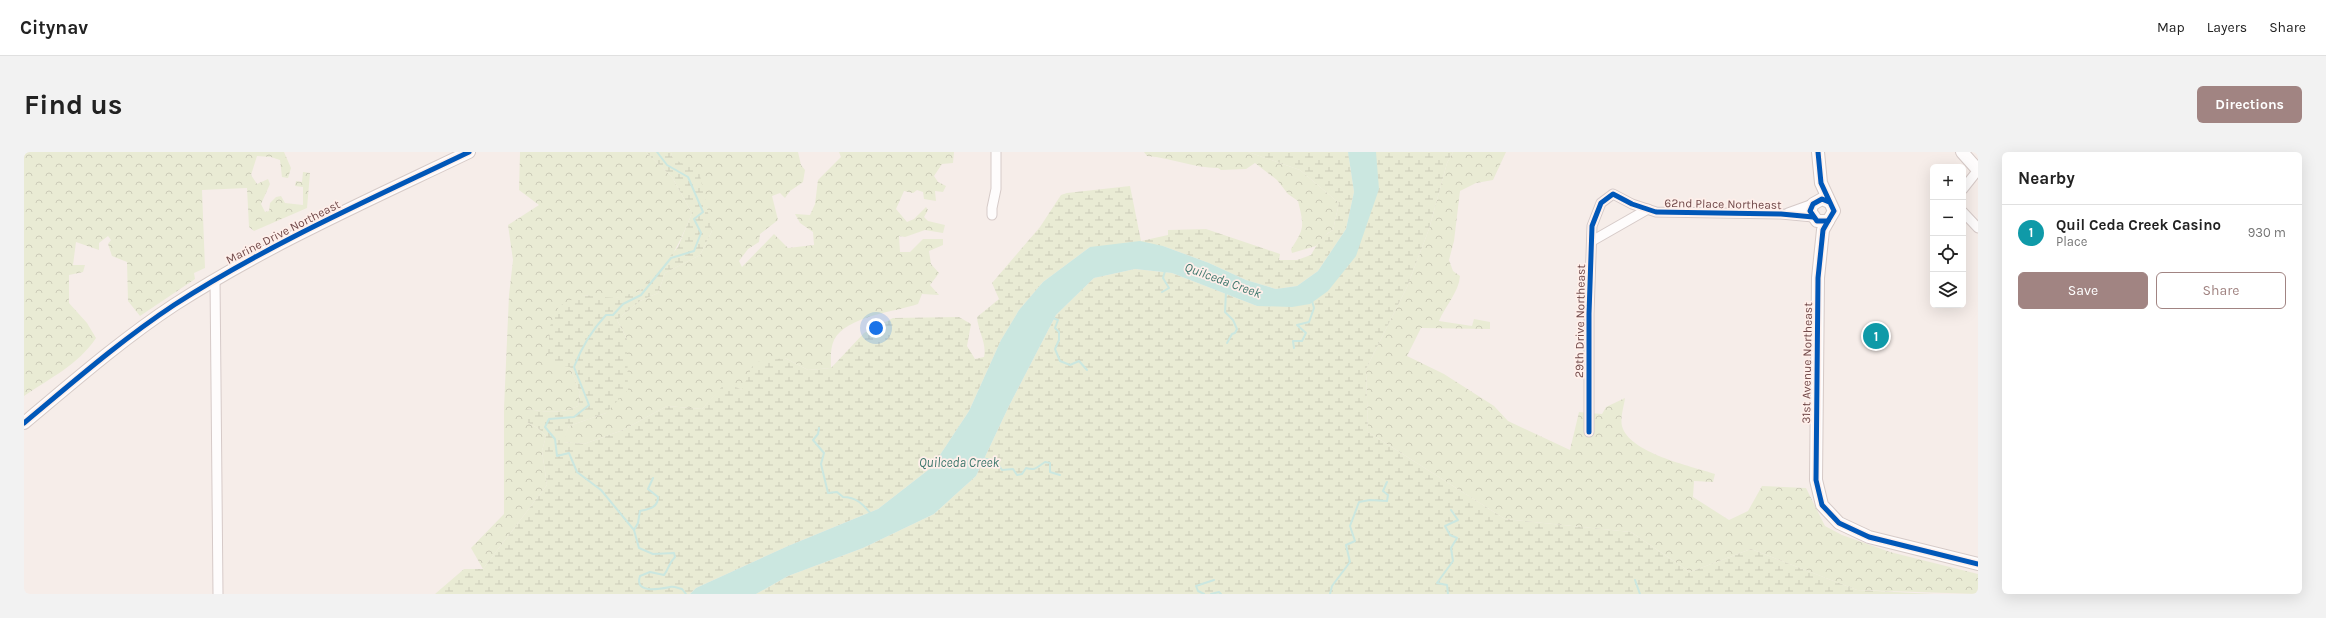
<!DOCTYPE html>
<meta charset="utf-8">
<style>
body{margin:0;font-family:Karla,sans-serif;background:#f2f2f2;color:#222}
.controls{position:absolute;right:12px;top:12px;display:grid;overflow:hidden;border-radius:6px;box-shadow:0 4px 16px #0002}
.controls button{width:36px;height:36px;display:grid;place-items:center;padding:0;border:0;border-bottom:1px solid #e0e0e0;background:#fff;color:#222;font:20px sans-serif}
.you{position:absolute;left:852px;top:176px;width:14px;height:14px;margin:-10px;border:3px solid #fff;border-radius:50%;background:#1a73e8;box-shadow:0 0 0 6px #1a73e833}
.badge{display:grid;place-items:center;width:26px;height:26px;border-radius:50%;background:#a18482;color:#fff;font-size:13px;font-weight:700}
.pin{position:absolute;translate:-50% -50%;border:2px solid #fff;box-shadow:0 1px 4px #0006}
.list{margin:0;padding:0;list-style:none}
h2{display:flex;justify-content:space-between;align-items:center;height:52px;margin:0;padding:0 16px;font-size:17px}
h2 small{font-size:13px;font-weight:400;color:#767676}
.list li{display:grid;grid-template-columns:26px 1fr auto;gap:12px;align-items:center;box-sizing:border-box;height:56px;padding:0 16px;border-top:1px solid #e0e0e0}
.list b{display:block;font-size:15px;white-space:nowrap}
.list p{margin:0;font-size:13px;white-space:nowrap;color:#767676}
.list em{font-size:13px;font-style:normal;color:#767676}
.actions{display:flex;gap:8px;padding:12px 16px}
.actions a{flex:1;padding:9px 0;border:1px solid #a18482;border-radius:6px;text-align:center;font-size:14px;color:#a18482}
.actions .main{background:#a18482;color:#fff}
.icon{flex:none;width:22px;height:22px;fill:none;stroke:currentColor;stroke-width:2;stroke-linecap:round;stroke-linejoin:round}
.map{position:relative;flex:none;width:1954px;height:442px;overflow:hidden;border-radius:6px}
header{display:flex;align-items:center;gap:24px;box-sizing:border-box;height:56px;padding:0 20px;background:#fff;border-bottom:1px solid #e0e0e0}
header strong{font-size:19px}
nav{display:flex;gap:22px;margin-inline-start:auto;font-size:14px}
.intro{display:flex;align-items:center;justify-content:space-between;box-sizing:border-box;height:96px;padding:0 24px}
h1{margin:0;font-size:28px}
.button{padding:10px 18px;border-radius:6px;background:#a18482;color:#fff;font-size:14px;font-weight:700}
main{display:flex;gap:24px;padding:0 24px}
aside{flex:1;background:#fff;border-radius:6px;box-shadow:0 4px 16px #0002}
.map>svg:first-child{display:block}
.forest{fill:url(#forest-crowns)}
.wetland{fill:url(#wetland-marsh)}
.water{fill:#cbe7e0}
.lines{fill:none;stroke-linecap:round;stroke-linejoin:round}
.stream{stroke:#cbe7e0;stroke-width:2}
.street-casing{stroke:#d6cac8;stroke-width:11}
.secondary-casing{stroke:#d6cac7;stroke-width:14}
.street{stroke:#fefcfc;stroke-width:9}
.secondary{stroke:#fefcfc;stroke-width:12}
.cycleway-casing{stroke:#feefea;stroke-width:8}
.cycleway{stroke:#0057b8;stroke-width:5}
.labels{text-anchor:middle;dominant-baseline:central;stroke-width:3.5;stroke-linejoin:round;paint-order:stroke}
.street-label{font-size:12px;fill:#734b4b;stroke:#feefea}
.water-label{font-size:13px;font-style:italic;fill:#3f786e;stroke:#feefea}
</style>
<header>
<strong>Citynav</strong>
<nav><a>Map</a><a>Layers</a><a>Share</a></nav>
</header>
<div class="intro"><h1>Find us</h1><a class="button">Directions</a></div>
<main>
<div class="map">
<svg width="1954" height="442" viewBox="0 0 1954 442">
<defs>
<pattern id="forest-crowns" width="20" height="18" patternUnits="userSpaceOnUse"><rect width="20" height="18" fill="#e9ebd4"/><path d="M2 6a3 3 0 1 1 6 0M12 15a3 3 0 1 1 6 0" fill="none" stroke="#cbcbb8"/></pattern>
<pattern id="wetland-marsh" width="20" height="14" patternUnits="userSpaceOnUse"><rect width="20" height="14" fill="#e9ebd4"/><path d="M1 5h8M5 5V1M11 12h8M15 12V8" fill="none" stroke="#cbcbb8"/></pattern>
</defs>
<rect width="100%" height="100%" fill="#f6ede9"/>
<g class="forest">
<path d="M0 0H260L267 16 264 26 258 25 256 8 247 5 233 4 227 23 233 32 244 27 246 32 237 52 241 60 245 59 246 51 252 45 257 44 261 51 279 53V35L271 34 272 29 278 30 279 20 286 21 283 56 230 79 225 75 223 36 178 38 181 116 170 121 171 127 116 164 104 149 103 110 88 104 84 92 87 88 84 84 75 91V98L52 90 49 113H61L59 120 45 123V151L63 171 72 186C54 213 26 226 0 244Z"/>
<path d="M496 0H622L648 25 668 61C655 93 633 144 592 146 581 147 569 144 558 143L546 215 556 241 554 254C537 262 521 260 503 257V270L515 277 522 284 518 299 523 333 459 417 447 396 480 362V256L485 143 489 108 484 73 515 53 495 38Z"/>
<path d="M648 0H774L777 13 781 18 779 30 766 39 761 46 756 41 748 44 754 68 736 82 735 90 724 97 715 109 718 115 750 82 764 96 790 93 789 80 776 71 771 62 786 63 791 52 794 28 817 5 815 0H930L929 11 918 12 910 24 914 30 922 34 919 40 911 39 912 49 900 47 899 40 893 38 889 41 880 39 872 57 883 70 890 67 902 55 904 58 900 65 904 69 921 73 919 81 901 78 881 85 875 84 876 100H886L899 87H919V93L905 99 907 112 915 121 906 133 915 143 898 142 894 152C871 160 822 164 810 188 806 197 807 206 807 216L784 218 761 206 718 238 702 231 678 257 643 254 599 278 560 292 538 290 545 274 582 261 603 187 593 168 616 149 634 141 641 121 676 103 688 79 647 6Z"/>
<path d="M1120 0H1224L1276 18 1315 51 1309 78 1304 81 1292 94 1268 101 1267 97C1281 76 1280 74 1274 49L1264 42 1253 28 1231 11 1222 17 1197 18 1194 16C1170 16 1148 6 1123 4Z"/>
<path d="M1429 0H1482L1469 28 1452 31 1436 39 1430 89 1425 108 1429 119 1436 124C1435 140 1421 154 1415 169L1448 174 1450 167 1466 170V177L1397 176 1383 204 1420 222 1470 254 1484 269 1546 298 1555 260 1578 262 1582 255 1601 246C1600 254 1596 266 1598 274 1605 301 1667 314 1691 322L1689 330 1670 329 1669 345 1705 368 1724 359 1738 334 1782 336 1801 374 1818 383 1866 400 1954 422V442L1833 438 1727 397 1666 420 1607 380 1481 367 1344 280 1342 217 1383 135 1405 77 1423 11Z"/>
</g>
<g class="wetland">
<path d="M622 0H648L647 6 675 19 688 79 676 103 641 121 634 141 616 149 593 168 603 187 604 238 582 261 545 274 539 290 560 292 599 278 643 254 678 257 702 230 718 238 730 210 761 206 784 218 807 216 840 181 869 166 935 165 947 172 943 194 951 207 960 205C963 191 954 179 953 165L975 147 968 131 1016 75 1037 43 1043 41 1106 34 1117 89 1144 83V78L1182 77 1256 102 1255 108H1273L1287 103C1292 94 1299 83 1309 78L1315 51 1276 18 1224 0H1324L1330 40 1322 77 1294 119 1273 134 1252 137 1222 128 1185 111 1139 94 1066 95 1019 130 995 158 977 188 945 259 908 315 854 357 764 394 672 436 666 442H411L440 417H459L523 333 518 299 522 284 515 277 503 270V257C521 260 537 262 554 254L556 241 546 215 531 213 524 200 526 174 535 154 558 143 592 146 616 139 654 95 668 61 648 25Z"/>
<polygon points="1352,0 1429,0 1423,11 1405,77 1383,135 1342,217 1344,280 1481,367 1607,380 1666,420 1727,397 1833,438 1910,442 732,442 764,424 839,396 910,362 952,324 985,254 1032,163 1070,126 1111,117 1148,121 1233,154 1304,139"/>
</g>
<polygon class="water" points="1324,0 1352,0 1355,37 1332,104 1304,139 1286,152 1268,155 1233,154 1148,121 1111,117 1070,126 1032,163 985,254 952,324 910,362 839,396 764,424 732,442 666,442 672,436 764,394 854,357 908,315 945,259 977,188 995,158 1019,130 1066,95 1116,89 1139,94 1185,111 1222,128 1252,137 1273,134 1294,119 1322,77 1330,40"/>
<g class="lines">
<g class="stream">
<path d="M633 0 643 13 664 25 679 60 670 67 677 81 670 99 647 106 617 143 599 152 589 163H582C567 179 558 194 550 215L565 253 550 265 525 267 521 275 531 287 533 304 545 301 553 320 577 338 610 378 615 396 629 402 650 401 651 405C644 412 645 417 640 423L626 420 616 424C610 442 635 437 646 435 649 434 654 436 658 437L662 442"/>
<polyline points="1138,140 1145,136 1139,126 1141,119"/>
<polyline points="1202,140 1201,160 1209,168 1213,177 1211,181 1208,182 1203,191"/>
<polyline points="1029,166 1034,168 1031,176 1035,180 1035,188 1031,197 1036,209 1046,213 1055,209 1063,218"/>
<polyline points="1270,196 1269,189 1278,189 1282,181 1273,173 1285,170 1290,156 1288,149"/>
<path d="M795 276 794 282 789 288 800 301 797 312 804 341 813 340 819 345C832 345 839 352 847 362"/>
<path d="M958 306 972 309 978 318 989 317 993 323 998 322 1002 316C1012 319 1013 315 1021 310L1026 311V320L1036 323"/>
<path d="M610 378 614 371 616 359C625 357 634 356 634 345L624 337 629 326"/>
<polyline points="1611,428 1616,442"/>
<polyline points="1180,442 1174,439 1172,434 1190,428"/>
<polyline points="1187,442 1195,440 1197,442"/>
<polyline points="1306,442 1308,434 1326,410 1322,393 1331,389 1326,374 1335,350 1346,348 1363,349 1364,343 1359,339 1363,330"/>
<polyline points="1424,442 1423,433 1413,431 1429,409 1427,396 1433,386 1426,383 1421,374 1434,368 1427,358"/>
</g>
<defs>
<g id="street">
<polyline points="1939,37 1954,18"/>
<polyline points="1939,60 1954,76"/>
<polyline points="1764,61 1789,52"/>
<polyline points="968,63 968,56 972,37 972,0"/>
<polyline points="1568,89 1624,57"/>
<polyline points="191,127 194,442"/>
<polyline points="1565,280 1565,162 1568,74 1577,51 1589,42 1608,52 1632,60 1757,62 1789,65"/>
</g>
<g id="secondary">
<polyline points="1794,0 1797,31 1810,59 1804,69 1793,69 1786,59 1789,52 1798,47 1805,50"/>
<polyline points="1938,0 1954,18"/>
<polyline points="1804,69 1799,78 1794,126 1792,328 1798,353 1815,371 1845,385 1954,412"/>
<path d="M0 271C48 231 97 188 150 153 243 93 345 48 445 0"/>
</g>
</defs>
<use href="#street" class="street-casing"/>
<use href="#secondary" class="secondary-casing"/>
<use href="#street" class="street"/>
<use href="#secondary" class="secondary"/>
<defs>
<g id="cycleway">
<polyline points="1794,0 1797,31 1810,59 1804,69 1793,69 1786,59 1789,52 1798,47 1805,50"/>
<polyline points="1804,69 1799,78 1794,126 1792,328 1798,353 1815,371 1845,385 1954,412"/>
<path d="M0 271C48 231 97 188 150 153 243 93 345 48 445 0"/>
<polyline points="1565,280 1565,162 1568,74 1577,51 1589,42 1608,52 1632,60 1757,62 1789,65"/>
</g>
</defs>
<use href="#cycleway" class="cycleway-casing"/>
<use href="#cycleway" class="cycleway"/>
</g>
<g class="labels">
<g class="street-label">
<text transform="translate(1699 52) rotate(1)">62nd Place Northeast</text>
<text transform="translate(259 80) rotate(-27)">Marine Drive Northeast</text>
<text transform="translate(1556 169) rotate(-89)">29th Drive Northeast</text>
<text transform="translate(1783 211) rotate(-89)">31st Avenue Northeast</text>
</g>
<g class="water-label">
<text transform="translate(1199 128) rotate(20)">Quilceda Creek</text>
<text x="935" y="310">Quilceda Creek</text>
</g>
</g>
</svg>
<div class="controls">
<button>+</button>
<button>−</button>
<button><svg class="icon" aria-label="locate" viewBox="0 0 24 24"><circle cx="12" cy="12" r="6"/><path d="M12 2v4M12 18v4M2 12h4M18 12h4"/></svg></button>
<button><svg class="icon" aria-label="layers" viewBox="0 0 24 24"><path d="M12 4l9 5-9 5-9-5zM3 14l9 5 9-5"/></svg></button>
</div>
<div class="you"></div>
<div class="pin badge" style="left:1852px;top:184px;background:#0f9aa8">1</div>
</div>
<aside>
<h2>Nearby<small></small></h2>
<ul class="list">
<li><span class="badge" style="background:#0f9aa8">1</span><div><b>Quil Ceda Creek Casino</b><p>Place</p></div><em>930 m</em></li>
</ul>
<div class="actions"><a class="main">Save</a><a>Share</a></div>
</aside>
</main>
